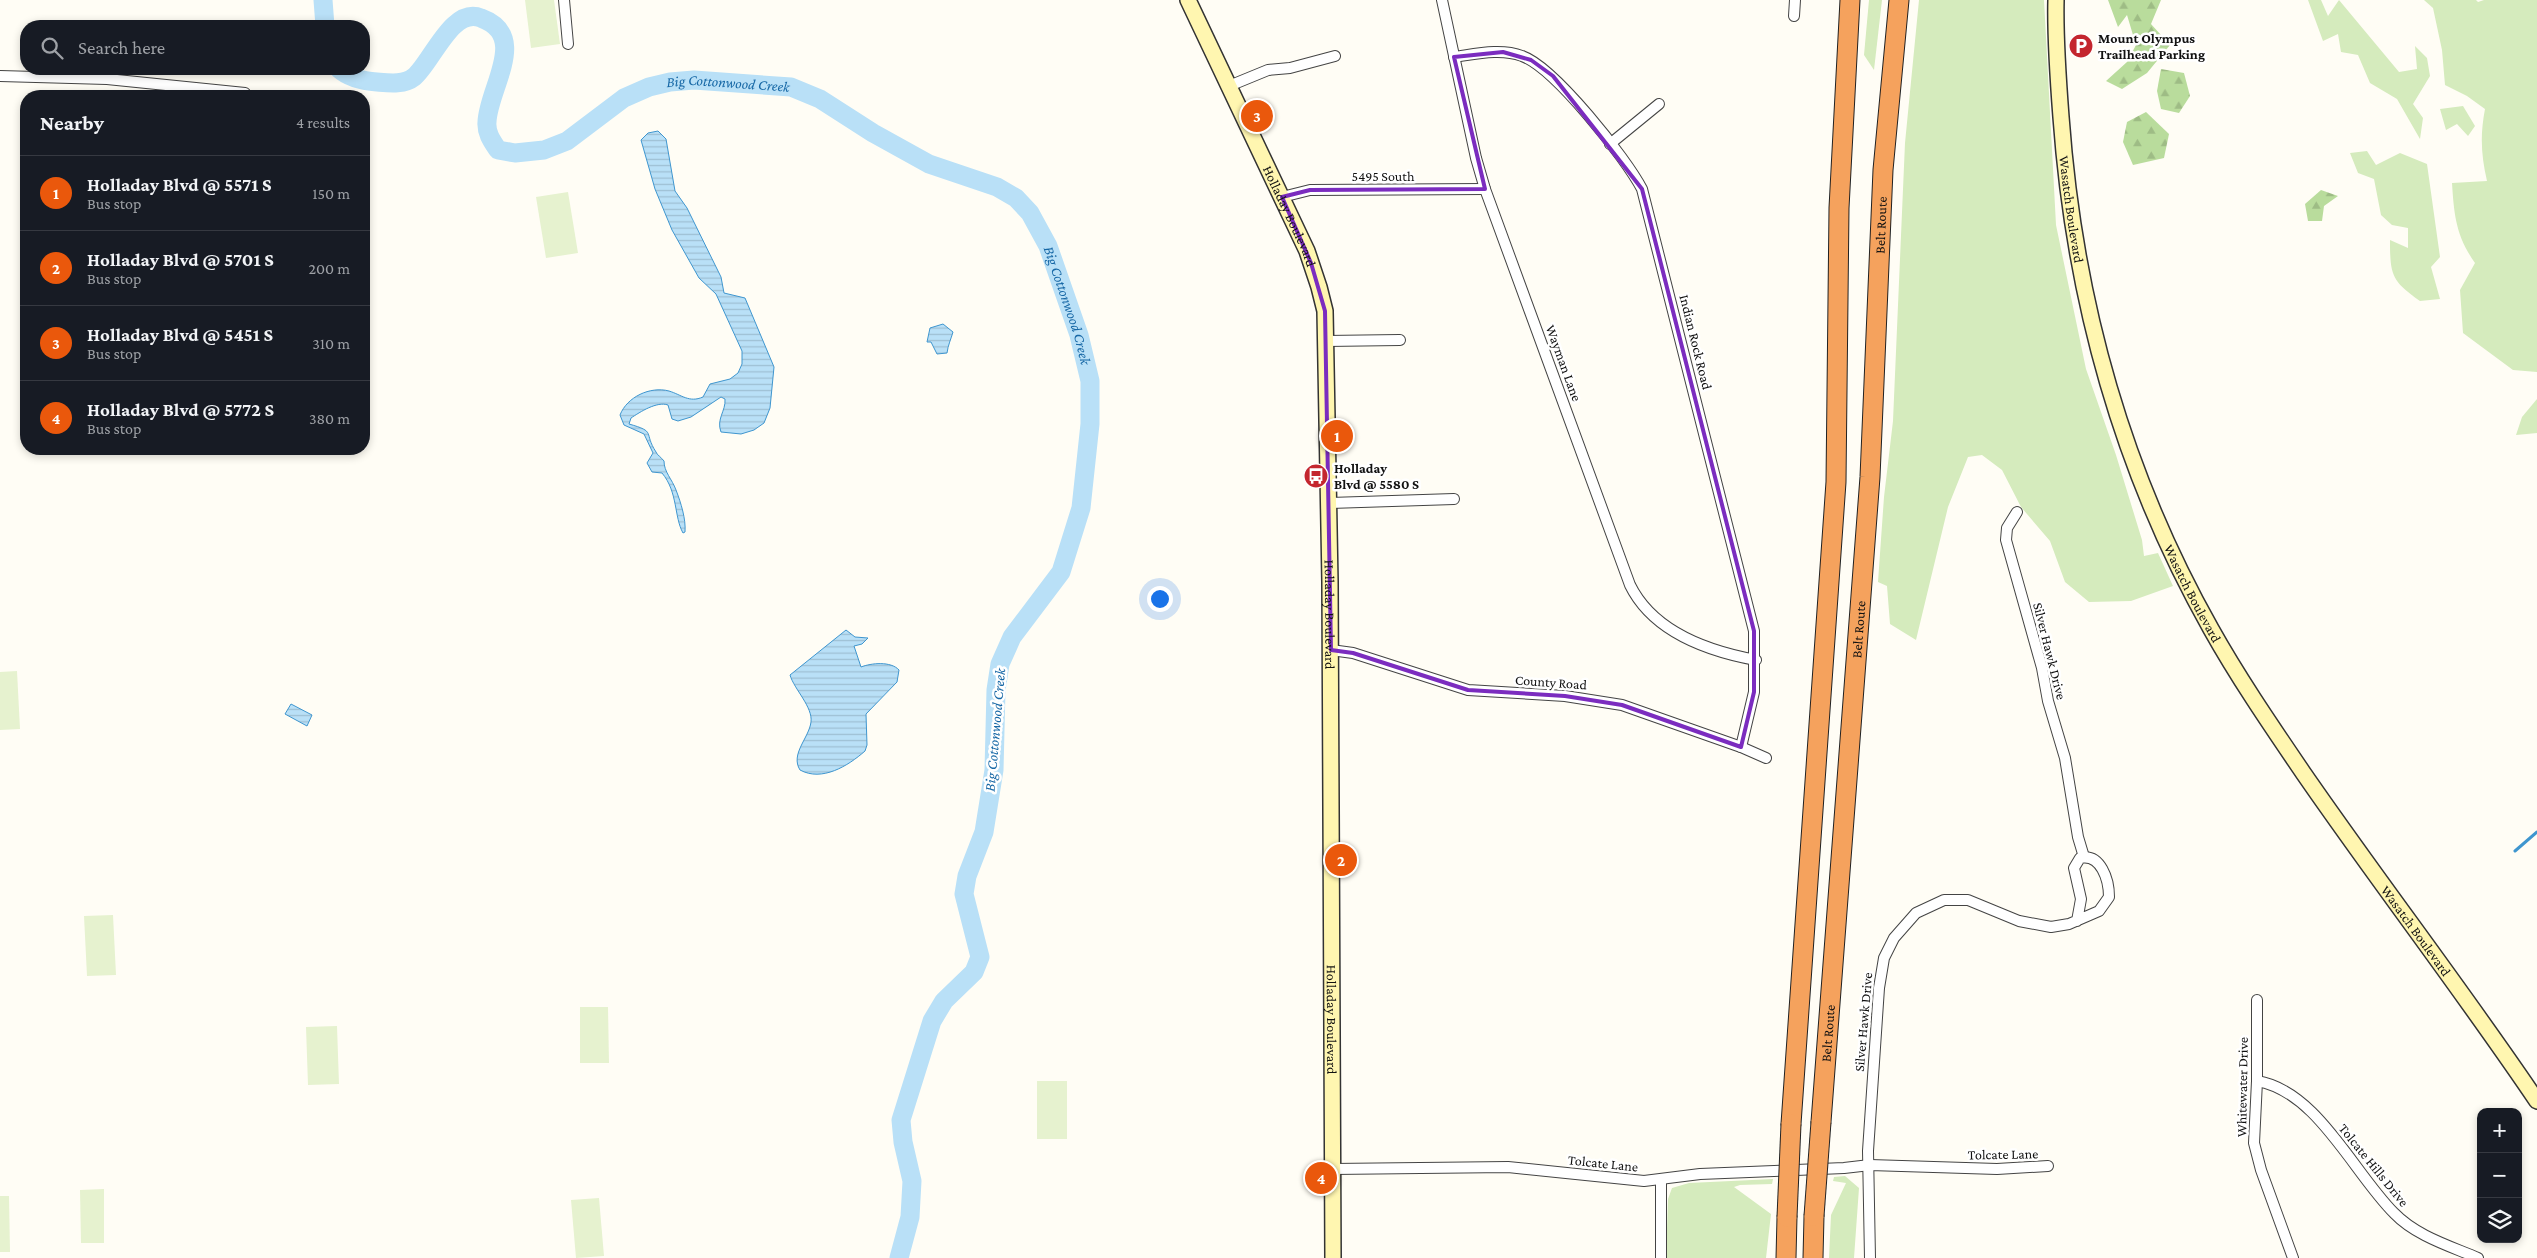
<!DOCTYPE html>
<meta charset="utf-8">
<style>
body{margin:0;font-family:"Crimson Pro",serif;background:#242831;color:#f1f3f6}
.controls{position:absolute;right:15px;bottom:15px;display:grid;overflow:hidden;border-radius:10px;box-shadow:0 2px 8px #0003}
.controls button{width:45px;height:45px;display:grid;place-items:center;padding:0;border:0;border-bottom:1px solid #363941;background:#171b24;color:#f1f3f6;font:25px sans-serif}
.you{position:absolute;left:1159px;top:598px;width:18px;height:18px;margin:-12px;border:4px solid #fff;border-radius:50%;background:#1a73e8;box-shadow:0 0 0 8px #1a73e833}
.badge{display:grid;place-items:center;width:32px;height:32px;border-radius:50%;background:#ea580c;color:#fff;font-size:16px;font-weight:700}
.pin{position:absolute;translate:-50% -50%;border:2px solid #fff;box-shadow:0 1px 5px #0006}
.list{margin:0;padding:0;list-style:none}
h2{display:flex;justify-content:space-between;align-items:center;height:65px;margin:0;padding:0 20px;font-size:21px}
h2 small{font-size:16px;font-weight:400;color:#9ea1a6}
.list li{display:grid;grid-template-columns:32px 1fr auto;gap:15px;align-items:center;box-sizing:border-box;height:75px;padding:0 20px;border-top:1px solid #363941}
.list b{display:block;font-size:19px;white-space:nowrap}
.list p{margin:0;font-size:16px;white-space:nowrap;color:#9ea1a6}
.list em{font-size:16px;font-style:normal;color:#9ea1a6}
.icon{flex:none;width:28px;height:28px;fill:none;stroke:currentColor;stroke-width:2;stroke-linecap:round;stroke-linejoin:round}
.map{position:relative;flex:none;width:2537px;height:1258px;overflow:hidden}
.search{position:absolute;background:#171b24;box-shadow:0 2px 8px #0003;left:20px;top:20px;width:350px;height:55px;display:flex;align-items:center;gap:12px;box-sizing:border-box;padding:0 18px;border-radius:20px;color:#9ea1a6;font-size:19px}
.panel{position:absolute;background:#171b24;box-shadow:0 2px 8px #0003;left:20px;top:90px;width:350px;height:365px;border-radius:20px}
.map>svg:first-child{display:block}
.grass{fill:#d5ebbd}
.forest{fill:url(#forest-firs)}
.pitch{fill:#e6f2cf}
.water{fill:url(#water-rules);stroke:#3f96cf}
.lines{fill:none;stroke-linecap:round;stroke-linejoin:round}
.stream{stroke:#3f96cf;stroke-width:3}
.river{stroke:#b9e0f7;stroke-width:19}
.street-casing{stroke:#444;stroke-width:12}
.secondary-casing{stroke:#333;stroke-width:18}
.highway-casing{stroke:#222;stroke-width:21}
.street{stroke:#fff;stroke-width:10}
.secondary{stroke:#fff6b0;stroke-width:15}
.highway{stroke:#f5a25d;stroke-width:19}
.highway-bridge-casing{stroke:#222;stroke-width:21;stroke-linecap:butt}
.highway-bridge{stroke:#f5a25d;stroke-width:19}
.marked{fill:none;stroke:#7b2cbf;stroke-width:4;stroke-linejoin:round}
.labels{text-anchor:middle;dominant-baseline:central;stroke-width:5;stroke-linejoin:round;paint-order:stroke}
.poi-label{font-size:14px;font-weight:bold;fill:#111;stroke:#fff;text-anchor:start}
.street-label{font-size:14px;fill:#111;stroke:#fff}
.water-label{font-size:15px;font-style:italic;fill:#1768a6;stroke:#fff}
</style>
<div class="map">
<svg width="2537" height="1258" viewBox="0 0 2537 1258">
<defs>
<pattern id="forest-firs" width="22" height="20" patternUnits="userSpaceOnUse" patternTransform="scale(1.25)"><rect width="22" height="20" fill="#b9dc9c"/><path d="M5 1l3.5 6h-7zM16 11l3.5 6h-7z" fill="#9ebc85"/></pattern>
<pattern id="water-rules" width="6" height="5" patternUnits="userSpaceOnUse" patternTransform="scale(1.25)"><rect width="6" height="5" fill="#b9e0f7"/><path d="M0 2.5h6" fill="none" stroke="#9ebfd3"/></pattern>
</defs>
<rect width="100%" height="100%" fill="#fffdf5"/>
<g class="grass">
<polygon points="1869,0 1882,0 1874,70 1864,55"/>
<polygon points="1919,0 2044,0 2056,225 2086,369 2116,455 2142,540 2144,556 2158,553 2173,586 2131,601 2089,602 2065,582 2050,541 2021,507 2002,470 1982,455 1968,457 1948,507 1916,640 1890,624 1887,586 1878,582 1884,497 1893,421 1905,143"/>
<polygon points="2308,0 2321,0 2328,16 2339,0 2399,72 2417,69 2415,46 2427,58 2430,76 2413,104 2423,118 2420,139 2397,99 2370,83 2358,55 2341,52 2338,34 2323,41"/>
<path d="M2424 0H2476L2478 2 2484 0H2537V372L2513 370 2463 333 2460 290 2475 263C2456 236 2454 215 2452 183L2487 181C2481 155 2480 135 2485 109L2467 96 2445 85 2442 50 2433 8Z"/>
<polygon points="2463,106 2475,126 2468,136 2457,124 2446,130 2440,109"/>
<path d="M2367 151 2376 165 2400 153 2427 164 2440 257 2431 267 2440 299 2420 301C2392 281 2390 276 2390 240L2408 248V228L2392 225 2381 215 2374 179 2358 173 2350 153Z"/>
<polygon points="2537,399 2537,433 2516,435 2522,417"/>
<polygon points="1845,1176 1859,1188 1854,1258 1829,1258 1831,1215 1846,1183 1833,1181 1834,1177"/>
<polygon points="1773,1179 1772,1184 1740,1185 1734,1187 1771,1214 1766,1258 1666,1258 1668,1199 1672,1188 1689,1183"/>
</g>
<g class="forest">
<polygon points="2108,0 2161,0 2151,24 2170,45 2147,73 2122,89 2106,81 2127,62 2136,45 2127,15 2118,27"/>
<polygon points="2161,69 2184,73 2190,96 2179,113 2161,109 2157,91"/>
<polygon points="2146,112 2169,134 2164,158 2133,165 2123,142 2127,122"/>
<polygon points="2321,190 2338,196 2324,206 2322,221 2308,221 2305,204"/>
</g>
<g class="pitch">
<polygon points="525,0 554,0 560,44 531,48"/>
<polygon points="568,192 578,253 546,258 536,197"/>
<polygon points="17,671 20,729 0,730 0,672"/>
<polygon points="113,915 116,975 87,976 84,916"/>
<polygon points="580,1007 608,1007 609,1063 580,1063"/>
<polygon points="337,1026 339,1084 308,1085 306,1027"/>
<rect x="1037" y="1081" width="30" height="58"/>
<polygon points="104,1189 104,1243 81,1243 80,1190"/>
<polygon points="0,1196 9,1196 10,1252 0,1252"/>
<polygon points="599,1198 604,1256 576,1258 571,1200"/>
</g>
<g class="water">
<path d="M658 131 666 139 675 191 687 208 721 277 724 293 745 298 774 367 770 408 764 423 754 430 741 434 721 432C716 419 726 411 725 399L721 397 691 417 678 421 672 419 668 405C657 401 640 412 631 418L629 424C657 432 643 432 656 452 657 455 661 457 664 461 664 472 672 479 676 490 681 503 686 519 685 532L683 533C674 517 678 492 662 473L652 472 647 463 653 453 644 434 624 425 620 415C627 397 650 386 669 391 682 395 689 403 703 397L710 384 730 379 738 373 742 364V351L716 294 699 278 672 230 655 189 641 140 648 133Z"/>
<path d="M943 324 953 332C951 339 948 345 947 353L937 354 931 342H927L930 328Z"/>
<path d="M846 630 855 637 868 638 862 644 854 646 861 667C871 663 891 661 899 670L897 682 866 714 867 745 865 751C848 766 822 782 800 770 790 754 809 738 811 722 813 707 794 689 790 675Z"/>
<polygon points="291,704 312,715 307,726 285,714"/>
</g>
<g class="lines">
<polyline class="stream" points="2515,851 2537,832"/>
<g class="river">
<polyline points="323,0 325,26"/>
<path id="s1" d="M339 69C349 78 363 81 377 82 389 83 404 85 414 77 432 62 452 6 481 18 530 36 488 88 487 122 486 133 492 141 498 150L515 153 544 150 567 141 624 98 649 87 670 82 694 80 791 87 820 99 873 133 929 164 997 187 1016 198 1030 213 1048 246 1079 335 1090 381V424L1081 508 1061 572 1012 637 1000 664 996 690 994 770 984 832 967 876 964 894 980 957 974 972 944 1001 932 1021 901 1120 903 1142 912 1181 910 1217 899 1258"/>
</g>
<defs>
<g id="street">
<polyline points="564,0 568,44"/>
<path d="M1442 0 1476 158 1485 189 1630 585C1653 632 1707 651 1756 660"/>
<polyline points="1794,16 1795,0"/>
<path d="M1454 57C1476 54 1501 48 1522 56 1554 67 1626 158 1642 189L1754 631V692L1741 747"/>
<polyline points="0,76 107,79 245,93"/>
<polyline points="1229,86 1268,70 1290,68 1335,56"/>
<polyline points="1610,144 1659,104"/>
<polyline points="1282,197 1310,190 1485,189"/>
<polyline points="1326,341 1400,340"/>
<polyline points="1330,503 1454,499"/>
<polyline points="2017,512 2007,528 2006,540 2042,668 2048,701 2065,758 2078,837 2084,857"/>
<polyline points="1331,650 1353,653 1468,690 1565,696 1622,705 1741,747 1766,758"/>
<polyline points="2257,1000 2257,1081 2254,1143 2261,1170 2293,1258"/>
<path d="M2257 1081C2317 1091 2353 1172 2394 1213 2416 1236 2450 1246 2478 1258"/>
<polyline points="1333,1169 1508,1167 1644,1181 1700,1174 1844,1168 1870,1165 1997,1169 2048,1166"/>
<polyline points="1661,1180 1661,1258"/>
<path d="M1870 1258 1868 1151 1879 988 1884 958 1894 938 1916 913 1944 900H1968L2019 921 2051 927 2069 924 2099 911 2109 897C2109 880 2101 853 2080 858L2074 868 2081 899 2077 921"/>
</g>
<g id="secondary">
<path id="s2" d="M1188 0 1307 251 1319 287 1325 311 1330 582 1333 1258"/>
<path id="s3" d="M2056 0C2055 39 2058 78 2061 117 2074 297 2122 471 2211 629 2239 679 2272 727 2304 774 2380 884 2462 990 2537 1101"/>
</g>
<g id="highway">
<path id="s4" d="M1821 1122 1870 477 1883 170 1899 0"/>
<polyline points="1791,1124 1836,482 1839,208 1850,0"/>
<polyline points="1786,1258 1787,1217"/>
<polyline points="1813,1258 1814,1216"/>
</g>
</defs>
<use href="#street" class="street-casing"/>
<use href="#secondary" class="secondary-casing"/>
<use href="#highway" class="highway-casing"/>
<use href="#street" class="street"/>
<use href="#secondary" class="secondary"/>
<use href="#highway" class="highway"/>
<defs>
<g id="highway-bridge">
<polyline points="1814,1216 1821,1122"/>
<polyline points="1787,1217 1791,1124"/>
</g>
</defs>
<use href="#highway-bridge" class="highway-bridge-casing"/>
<use href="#highway-bridge" class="highway-bridge"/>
</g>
<path class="marked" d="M1503 52 1531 60 1553 76 1642 189 1754 631V692L1741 747 1622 705 1565 696 1468 690 1353 653 1331 650 1325 311 1311 263 1282 197 1310 190 1485 189 1454 57Z"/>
<defs>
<symbol id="parking-disc" viewBox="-11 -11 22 22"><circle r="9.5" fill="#c4262e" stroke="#fff"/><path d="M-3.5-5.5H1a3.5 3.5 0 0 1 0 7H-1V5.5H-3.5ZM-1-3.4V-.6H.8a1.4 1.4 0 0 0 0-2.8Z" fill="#fff"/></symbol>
<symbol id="bus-disc" viewBox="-11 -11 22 22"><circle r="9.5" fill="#c4262e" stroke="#fff"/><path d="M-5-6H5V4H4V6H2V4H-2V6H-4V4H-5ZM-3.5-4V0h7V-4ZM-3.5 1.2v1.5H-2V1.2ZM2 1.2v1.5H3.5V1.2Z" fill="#fff"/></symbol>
</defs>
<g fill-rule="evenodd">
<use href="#parking-disc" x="2067" y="32" width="28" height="28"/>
<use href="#bus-disc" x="1302" y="462" width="28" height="28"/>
</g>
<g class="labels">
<g class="poi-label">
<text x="2098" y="38">Mount Olympus<tspan x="2098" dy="16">Trailhead Parking</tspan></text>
<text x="1334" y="468">Holladay<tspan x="1334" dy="16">Blvd @ 5580 S</tspan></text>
</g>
<g class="street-label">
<text x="1383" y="176">5495 South</text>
<text stroke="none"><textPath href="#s3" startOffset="210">Wasatch Boulevard</textPath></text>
<text stroke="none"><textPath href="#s2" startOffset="239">Holladay Boulevard</textPath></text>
<text stroke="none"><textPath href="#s4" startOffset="899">Belt Route</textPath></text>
<text transform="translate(1696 342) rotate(76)">Indian Rock Road</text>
<text transform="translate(1564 363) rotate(70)">Wayman Lane</text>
<text stroke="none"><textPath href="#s3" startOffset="615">Wasatch Boulevard</textPath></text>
<text stroke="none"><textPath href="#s2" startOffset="644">Holladay Boulevard</textPath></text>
<text stroke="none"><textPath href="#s4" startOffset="494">Belt Route</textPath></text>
<text transform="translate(2050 651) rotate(76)">Silver Hawk Drive</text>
<text transform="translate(1551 682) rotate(4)">County Road</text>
<text stroke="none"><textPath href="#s3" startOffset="1020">Wasatch Boulevard</textPath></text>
<text stroke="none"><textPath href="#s2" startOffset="1049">Holladay Boulevard</textPath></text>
<text transform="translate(1863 1022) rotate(-85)">Silver Hawk Drive</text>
<text stroke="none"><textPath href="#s4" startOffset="89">Belt Route</textPath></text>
<text transform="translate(2242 1087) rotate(-89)">Whitewater Drive</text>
<text transform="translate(2003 1154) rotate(-1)">Tolcate Lane</text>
<text transform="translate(1603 1163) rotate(6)">Tolcate Lane</text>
<text transform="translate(2374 1165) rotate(51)">Tolcate Hills Drive</text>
</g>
<g class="water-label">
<text stroke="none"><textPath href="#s1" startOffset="572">Big Cottonwood Creek</textPath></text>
<text stroke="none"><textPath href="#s1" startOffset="1008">Big Cottonwood Creek</textPath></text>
<text transform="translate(995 730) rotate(-85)">Big Cottonwood Creek</text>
</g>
</g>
</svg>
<div class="controls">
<button>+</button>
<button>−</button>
<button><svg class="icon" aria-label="layers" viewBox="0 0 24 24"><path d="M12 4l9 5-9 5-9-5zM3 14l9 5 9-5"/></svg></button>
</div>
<div class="you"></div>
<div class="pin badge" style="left:1337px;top:436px">1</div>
<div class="pin badge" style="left:1341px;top:860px">2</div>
<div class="pin badge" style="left:1257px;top:116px">3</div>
<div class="pin badge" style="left:1321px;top:1178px">4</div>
<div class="search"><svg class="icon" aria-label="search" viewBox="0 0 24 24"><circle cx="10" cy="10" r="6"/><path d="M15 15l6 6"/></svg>Search here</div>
<section class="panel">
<h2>Nearby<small>4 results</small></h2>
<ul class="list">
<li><span class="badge">1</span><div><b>Holladay Blvd @ 5571 S</b><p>Bus stop</p></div><em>150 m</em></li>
<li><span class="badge">2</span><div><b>Holladay Blvd @ 5701 S</b><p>Bus stop</p></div><em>200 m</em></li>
<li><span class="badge">3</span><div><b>Holladay Blvd @ 5451 S</b><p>Bus stop</p></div><em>310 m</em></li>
<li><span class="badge">4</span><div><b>Holladay Blvd @ 5772 S</b><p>Bus stop</p></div><em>380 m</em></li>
</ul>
</section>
</div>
